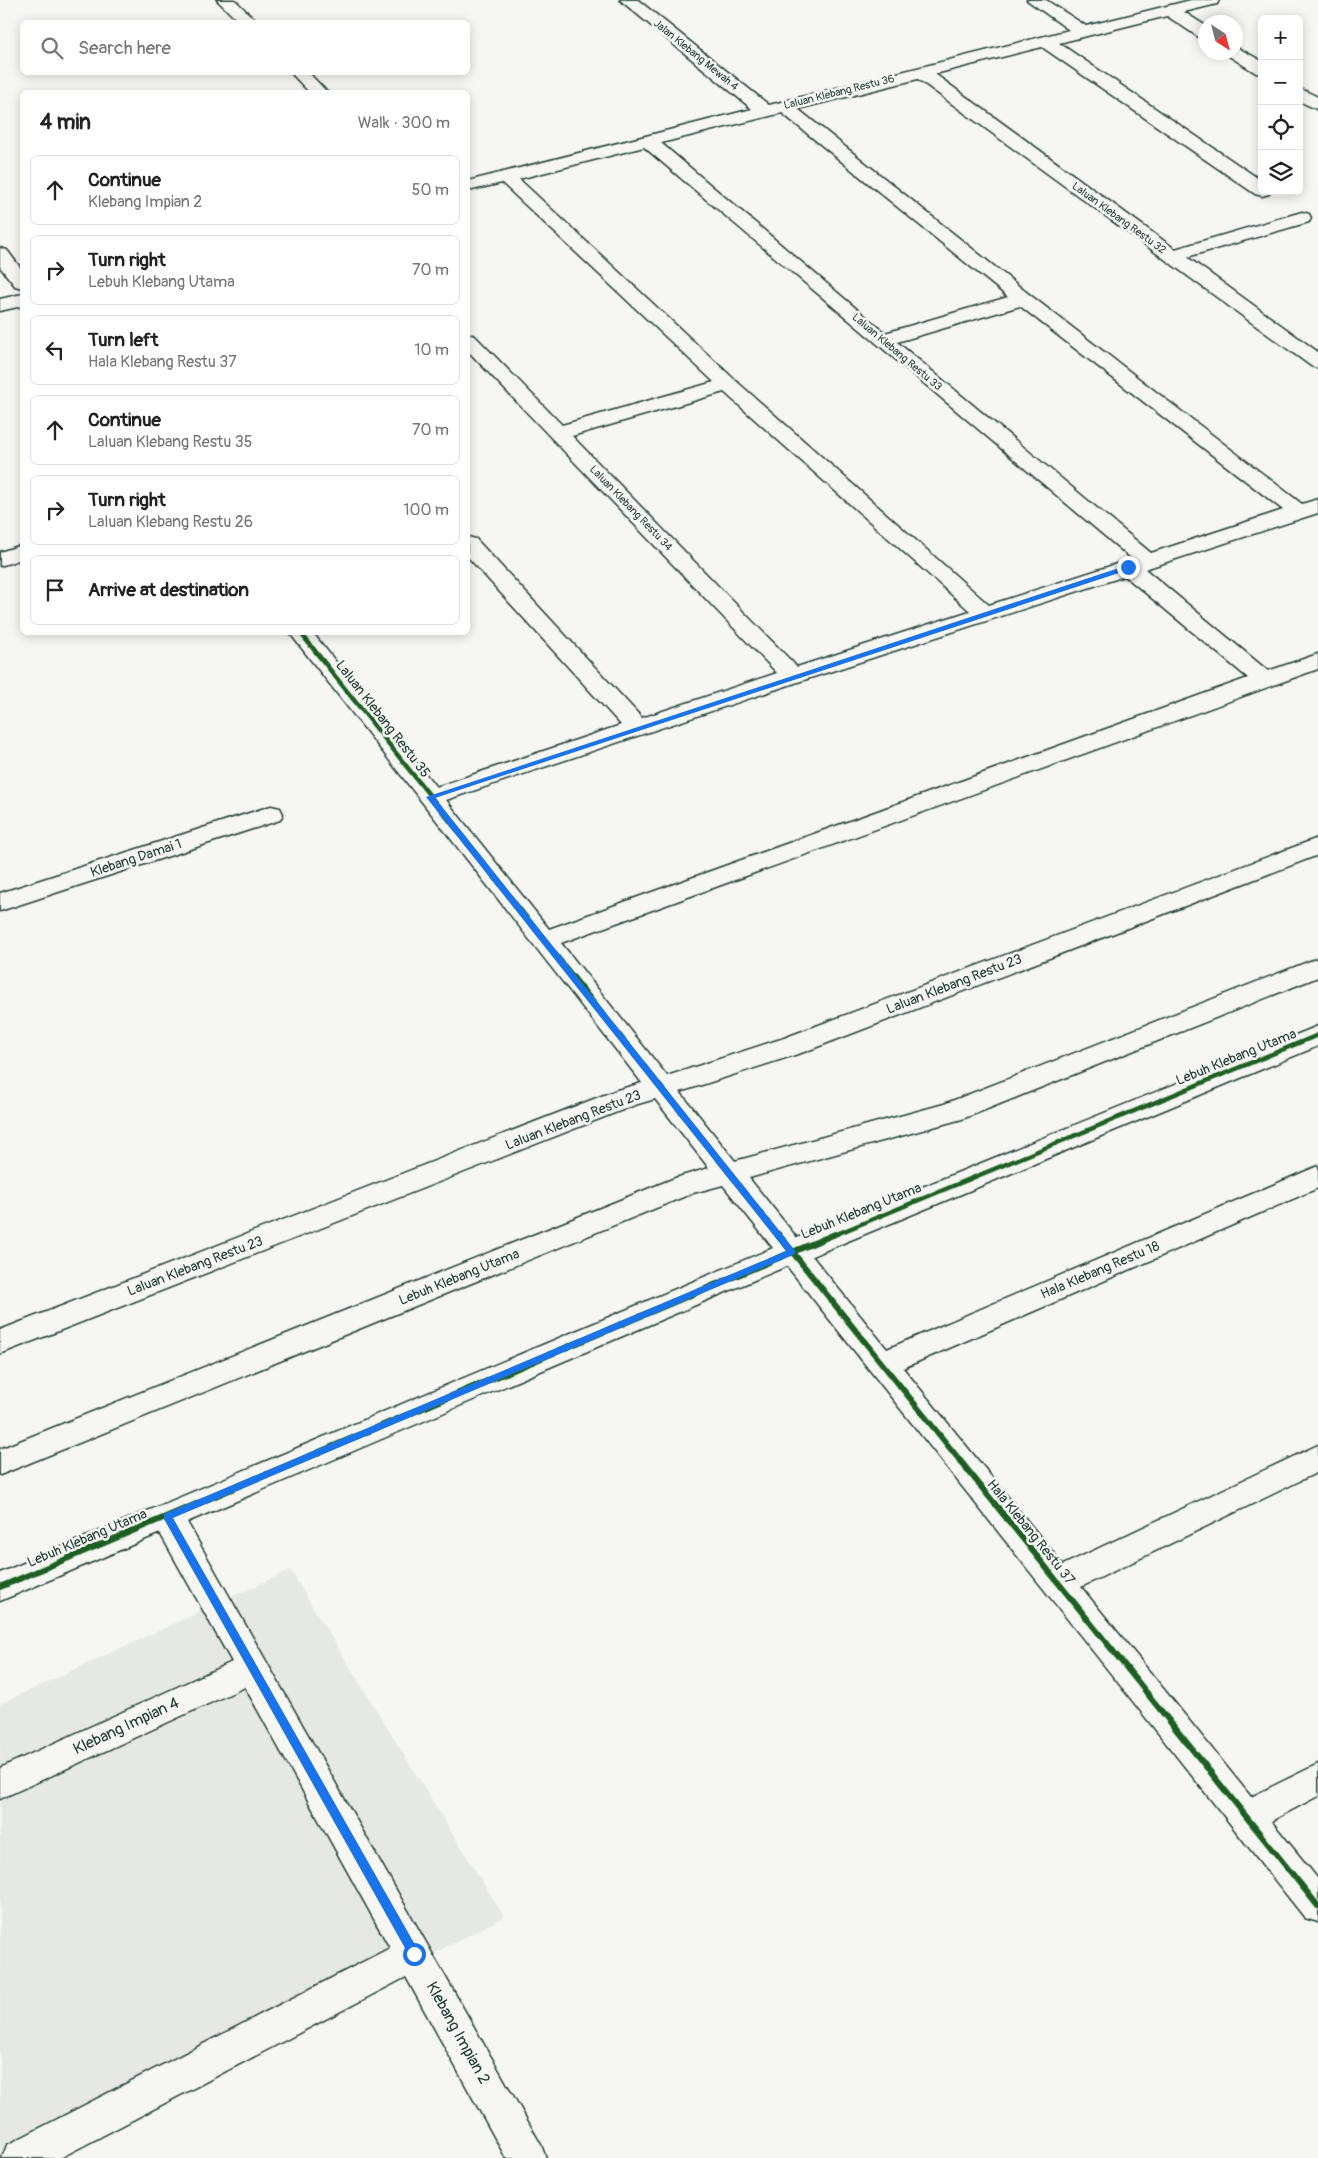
<!DOCTYPE html>
<meta charset="utf-8">
<style>
body{margin:0;font-family:Pangolin,sans-serif;background:#f6f6f6;color:#222}
.controls{position:absolute;right:15px;top:15px;display:grid;overflow:hidden;border-radius:8px;box-shadow:0 2px 12px #0003}
.controls button{width:45px;height:45px;display:grid;place-items:center;padding:0;border:0;border-bottom:1px solid #e0e0e0;background:#fff;color:#222;font:25px sans-serif}
.compass{position:absolute;left:1198px;top:15px;width:45px;height:45px;border-radius:50%;background:#fff;box-shadow:0 2px 12px #0003;rotate:144deg}
.stop{position:absolute;width:15px;height:15px;margin:-11px;border:4px solid #1a73e8;border-radius:50%;background:#fff}
.stop.end{background:#1a73e8;border-color:#fff;box-shadow:0 1px 5px #0008}
.list{margin:0;padding:0;list-style:none}
h2{display:flex;justify-content:space-between;align-items:center;height:65px;margin:0;padding:0 20px;font-size:21px}
h2 small{font-size:16px;font-weight:400;color:#767676}
.list li{display:grid;grid-template-columns:32px 1fr auto;gap:15px;align-items:center;box-sizing:border-box;height:70px;margin:0 10px 10px;padding:0 10px;border:1px solid #e0e0e0;border-radius:8px}
.list b{display:block;font-size:19px;white-space:nowrap}
.list p{margin:0;font-size:16px;white-space:nowrap;color:#767676}
.list em{font-size:16px;font-style:normal;color:#767676}
.icon{flex:none;width:28px;height:28px;fill:none;stroke:currentColor;stroke-width:2;stroke-linecap:round;stroke-linejoin:round}
.map{position:relative;flex:none;width:1318px;height:2158px;overflow:hidden}
.search{position:absolute;background:#fff;box-shadow:0 2px 12px #0003;left:20px;top:20px;width:450px;height:55px;display:flex;align-items:center;gap:12px;box-sizing:border-box;padding:0 18px;border-radius:8px;color:#767676;font-size:19px}
.panel{position:absolute;background:#fff;box-shadow:0 2px 12px #0003;left:20px;top:90px;width:450px;height:545px;border-radius:8px}
.map>svg:first-child{display:block}
.built{fill:#e6e8e4}
.lines{fill:none;stroke-linecap:round;stroke-linejoin:round}
.minor-casing{stroke:#1f3d34;stroke-width:3}
.minor{fill:#f6f6f2;fill-rule:evenodd}
.cycleway-far1-casing{stroke:#f6f6f2;stroke-width:8}
.cycleway-casing{stroke:#f6f6f2;stroke-width:9}
.cycleway-far1{stroke:#1b5e20;stroke-width:4.5}
.cycleway{stroke:#1b5e20;stroke-width:6}
.route{fill:#1a73e8}
.labels{text-anchor:middle;dominant-baseline:central;stroke-width:5;stroke-linejoin:round;paint-order:stroke}
.far-street-label{font-size:11px;fill:#1f3d34;stroke:#f6f6f2}
.street-label{font-size:14px;fill:#1f3d34;stroke:#f6f6f2}
.near-street-label{font-size:16px;fill:#1f3d34;stroke:#f6f6f2}
</style>
<div class="map">
<svg width="1318" height="2158" viewBox="0 0 1318 2158">
<rect width="100%" height="100%" fill="#f6f6f2"/>
<filter id="ink" filterUnits="userSpaceOnUse"><feTurbulence type="fractalNoise" baseFrequency=".02" numOctaves="2"/><feDisplacementMap in="SourceGraphic" scale="10" xChannelSelector="R" yChannelSelector="G"/><feConvolveMatrix kernelMatrix="1 2 1 2 8 2 1 2 1" color-interpolation-filters="sRGB"/></filter>
<g filter="url(#ink)">
<polygon class="built" points="290,1570 504,1917 38,2158 0,2158 0,1704"/>
<g class="lines">
<defs>
<g id="minor">
<polygon points="217,0 235,0 257,22 239,22"/>
<path d="M620 0H638L769 105 1069 30 1027 0H1046L1086 26 1191 0H1219L1217 4 1184 12 1206 26V39L1200 38 1167 16 1059 43 1262 181V191H1270L1269 194 1262 196 1255 194 1042 47 935 74 1175 249 1302 212 1309 214 1311 218 1309 222 1187 257 1318 352V368L1311 366 918 79 798 109 1030 295 1302 504 1318 499V513L1145 569 1268 671 1318 654V669L561 943 667 1076 784 1038 1318 838V855L804 1052 680 1092 735 1161 944 1104 1318 958V977L962 1119 749 1178 797 1238 1318 1026V1046L812 1256 887 1349 1318 1166V1188L903 1368 1063 1565 1318 1445V1472L1081 1587 1251 1797 1318 1764V1796L1271 1821 1318 1879V1922L1305 1918 787 1266 187 1522 541 2145 546 2158H506L406 1977 60 2158H2L7 2145 390 1948 245 1687 0 1799V1768L232 1662 160 1533 0 1601V1573L773 1248 723 1185 693 1193 0 1475V1449L675 1178 709 1168 655 1099 635 1105 0 1354V1330L617 1090 642 1083 289 632H312L436 787 621 725 468 557V537L476 539 642 718 777 673 468 351V334L475 336 562 425 714 382 502 183 468 191V181L752 109ZM782 113 1008 297 885 333 661 143ZM644 147 1132 559 989 605 735 380 519 179ZM1020 306 1283 510 1151 553 897 342ZM724 392 970 611 797 667 572 436ZM1125 576 1248 678 549 929 446 800 801 681Z"/>
<polygon points="1236,47 1262,61 1262,74 1256,73 1229,56 1227,52 1236,52"/>
<polygon points="290,72 308,72 327,92 309,92"/>
<polygon points="1299,88 1318,97 1318,110 1299,101"/>
<polygon points="0,248 7,250 22,270 22,288 15,286 0,267"/>
<polygon points="22,294 22,306 0,311 0,299"/>
<polygon points="22,545 22,559 0,566 0,552"/>
<polygon points="271,806 280,808 283,814 280,820 0,911 0,893"/>
</g>
</defs>
<use href="#minor" class="minor-casing"/>
<use href="#minor" class="minor"/>
<defs>
<g id="cycleway-far1">
<polyline points="300,632 779,1236"/>
<polyline points="832,1236 1318,1035"/>
</g>
<g id="cycleway">
<polyline points="778,1234 1318,1906"/>
<polyline points="0,1587 835,1234"/>
</g>
</defs>
<use href="#cycleway-far1" class="cycleway-far1-casing"/>
<use href="#cycleway" class="cycleway-casing"/>
<use href="#cycleway-far1" class="cycleway-far1"/>
<use href="#cycleway" class="cycleway"/>
</g>
</g>
<polygon class="route" points="1128,565 1132,567 1131,569 435,798 796,1252 795,1254 173,1518 418,1950 419,1954 418,1957 410,1957 164,1519 164,1514 786,1251 426,797"/>
<g class="labels">
<g class="far-street-label">
<text transform="translate(696 55) rotate(39)">Jalan Klebang Mewah 4</text>
<text transform="translate(839 92) rotate(-14)">Laluan Klebang Restu 36</text>
<text transform="translate(1119 218) rotate(36)">Laluan Klebang Restu 32</text>
<text transform="translate(897 352) rotate(40)">Laluan Klebang Restu 33</text>
<text transform="translate(631 508) rotate(46)">Laluan Klebang Restu 34</text>
</g>
<g class="street-label">
<text transform="translate(383 719) rotate(52)">Laluan Klebang Restu 35</text>
<text transform="translate(136 858) rotate(-18)">Klebang Damai 1</text>
<text transform="translate(954 984) rotate(-21)">Laluan Klebang Restu 23</text>
<text transform="translate(1236 1057) rotate(-22)">Lebuh Klebang Utama</text>
<text transform="translate(573 1120) rotate(-21)">Laluan Klebang Restu 23</text>
<text transform="translate(861 1211) rotate(-22)">Lebuh Klebang Utama</text>
<text transform="translate(195 1266) rotate(-21)">Laluan Klebang Restu 23</text>
<text transform="translate(1100 1270) rotate(-23)">Hala Klebang Restu 18</text>
<text transform="translate(459 1277) rotate(-22)">Lebuh Klebang Utama</text>
<text transform="translate(1031 1532) rotate(51)">Hala Klebang Restu 37</text>
<text transform="translate(87 1538) rotate(-23)">Lebuh Klebang Utama</text>
</g>
<g class="near-street-label">
<text transform="translate(126 1726) rotate(-25)">Klebang Impian 4</text>
<text transform="translate(458 2033) rotate(61)">Klebang Impian 2</text>
</g>
</g>
</svg>
<div class="controls">
<button>+</button>
<button>−</button>
<button><svg class="icon" aria-label="locate" viewBox="0 0 24 24"><circle cx="12" cy="12" r="6"/><path d="M12 2v4M12 18v4M2 12h4M18 12h4"/></svg></button>
<button><svg class="icon" aria-label="layers" viewBox="0 0 24 24"><path d="M12 4l9 5-9 5-9-5zM3 14l9 5 9-5"/></svg></button>
</div>
<svg class="compass" viewBox="-18 -18 36 36"><path d="M0-13l5 13h-10z" fill="#e53935"/><path d="M0 13l5-13h-10z" fill="#767676"/></svg>
<div class="stop" style="left:414px;top:1954px"></div>
<div class="stop end" style="left:1128px;top:567px"></div>
<div class="search"><svg class="icon" aria-label="search" viewBox="0 0 24 24"><circle cx="10" cy="10" r="6"/><path d="M15 15l6 6"/></svg>Search here</div>
<section class="panel">
<h2>4 min<small>Walk · 300 m</small></h2>
<ul class="list">
<li><svg class="icon" aria-label="ahead" viewBox="0 0 24 24"><path d="M12 20V5M6 11l6-6 6 6"/></svg><div><b>Continue</b><p>Klebang Impian 2</p></div><em>50 m</em></li>
<li><svg class="icon" aria-label="right" viewBox="0 0 24 24"><path d="M7 20v-9h11M14 6l5 5-5 5"/></svg><div><b>Turn right</b><p>Lebuh Klebang Utama</p></div><em>70 m</em></li>
<li><svg class="icon" aria-label="left" viewBox="0 0 24 24"><path d="M17 20v-9H6M10 6l-5 5 5 5"/></svg><div><b>Turn left</b><p>Hala Klebang Restu 37</p></div><em>10 m</em></li>
<li><svg class="icon" aria-label="ahead" viewBox="0 0 24 24"><path d="M12 20V5M6 11l6-6 6 6"/></svg><div><b>Continue</b><p>Laluan Klebang Restu 35</p></div><em>70 m</em></li>
<li><svg class="icon" aria-label="right" viewBox="0 0 24 24"><path d="M7 20v-9h11M14 6l5 5-5 5"/></svg><div><b>Turn right</b><p>Laluan Klebang Restu 26</p></div><em>100 m</em></li>
<li><svg class="icon" aria-label="arrive" viewBox="0 0 24 24"><path d="M6 21V4h12l-3 4 3 4H6"/></svg><div><b>Arrive at destination</b></div></li>
</ul>
</section>
</div>
